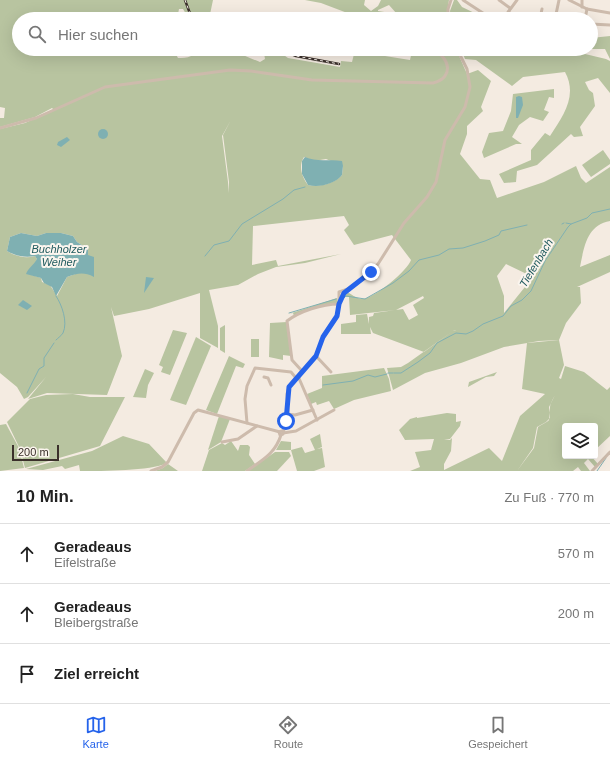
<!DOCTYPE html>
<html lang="de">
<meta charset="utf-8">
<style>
body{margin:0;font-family:Helvetica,sans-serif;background:#f2f2f2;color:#222}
.controls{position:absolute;right:12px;bottom:12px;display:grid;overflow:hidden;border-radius:4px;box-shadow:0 4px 16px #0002}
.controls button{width:36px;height:36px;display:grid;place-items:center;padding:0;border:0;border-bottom:1px solid #e0e0e0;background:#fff;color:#222;font:20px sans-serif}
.scale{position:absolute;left:12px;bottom:10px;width:47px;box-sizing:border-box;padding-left:4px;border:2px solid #3b302b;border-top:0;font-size:11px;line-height:14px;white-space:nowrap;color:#3b302b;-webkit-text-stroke:3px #fbf5ee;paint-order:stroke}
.stop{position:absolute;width:12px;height:12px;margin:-9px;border:3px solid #2563eb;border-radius:50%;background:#fff}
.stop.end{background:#2563eb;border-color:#fff;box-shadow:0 1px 4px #0008}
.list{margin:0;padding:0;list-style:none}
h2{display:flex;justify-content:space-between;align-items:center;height:52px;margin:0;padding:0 16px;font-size:17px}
h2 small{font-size:13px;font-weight:400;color:#767676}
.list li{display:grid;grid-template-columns:26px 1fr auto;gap:12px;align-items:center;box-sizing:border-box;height:60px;padding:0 16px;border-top:1px solid #e0e0e0}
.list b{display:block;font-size:15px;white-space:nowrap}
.list p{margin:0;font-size:13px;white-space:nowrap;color:#767676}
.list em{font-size:13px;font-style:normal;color:#767676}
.icon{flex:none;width:22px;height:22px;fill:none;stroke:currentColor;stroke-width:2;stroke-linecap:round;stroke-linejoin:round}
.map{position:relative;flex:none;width:610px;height:471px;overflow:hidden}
.search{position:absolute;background:#fff;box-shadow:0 4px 16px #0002;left:12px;right:12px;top:12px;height:44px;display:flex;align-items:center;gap:10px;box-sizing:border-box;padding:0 14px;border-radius:22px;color:#767676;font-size:15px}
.sheet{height:232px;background:#fff}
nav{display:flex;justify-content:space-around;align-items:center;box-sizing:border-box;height:56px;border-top:1px solid #e0e0e0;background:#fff;font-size:11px;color:#767676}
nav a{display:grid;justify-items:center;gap:2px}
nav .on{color:#2563eb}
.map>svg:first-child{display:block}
.green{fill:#b8c4a0;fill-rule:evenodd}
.water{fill:#7fb0b2}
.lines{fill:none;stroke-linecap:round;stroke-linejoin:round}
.stream{stroke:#7fb0b2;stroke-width:1}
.minor{stroke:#cdbbac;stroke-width:3}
.rail-casing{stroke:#3b302b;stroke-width:2.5}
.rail{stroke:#fbf5ee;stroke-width:1;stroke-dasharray:3;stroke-linecap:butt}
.route{stroke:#2563eb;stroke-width:5}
.labels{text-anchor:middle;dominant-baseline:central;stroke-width:4;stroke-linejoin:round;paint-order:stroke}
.water-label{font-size:11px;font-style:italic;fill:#1f5a5e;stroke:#fbf5ee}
</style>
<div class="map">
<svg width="610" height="471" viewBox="0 0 610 471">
<rect width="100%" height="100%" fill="#f4ebe1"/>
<g class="green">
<path d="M0 0H213L209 19H189L183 9H179L177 19H19V49H173L178 58C192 59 193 53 204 49 220 43 244 56 260 62L265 59 264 53 254 49 272 53V49H275L288 58 340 67 341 61 352 62 354 54 360 49H386L385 56 410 60 412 51 416 49H456L467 74 478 70 491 81 481 107 483 111 467 126V134L460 154 480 179 490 180 497 198 544 182 576 166 581 178 586 183 610 167V221C587 225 584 247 580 267L610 255V272L577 287H580L581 303 566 323 559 340 539 341 504 347 461 363 425 373 393 390 387 368 401 367 408 363 453 331 479 323 453 331 424 352 373 333 370 327 371 334H341V324L356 322V315L367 314 369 324V317L373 316 374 313 403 309 409 320 418 315 413 305 424 298 423 296 396 310 350 315 349 297H345L342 299 347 292C351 294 356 298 361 299 373 300 408 270 411 260L392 235 354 245 344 230 349 225 344 216 253 226 252 265 276 260 278 266 341 254 305 263 276 267 258 274 238 285 209 290 218 326V348L200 338V293L149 309 114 316 111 307 122 356 107 395 47 393 28 399 46 377 28 397 24 399 17 387 0 373V129L25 123 54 110 52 108 35 117 0 127V118H4L5 108 0 107ZM231 120 223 135 229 182 228 193V182L222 136ZM304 157 314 161 326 159 343 166 342 175C334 184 319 187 308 185 302 177 298 166 304 157ZM21 233 37 236 46 233H61L73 236 77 242 88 249 86 273H78L67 277 57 296 50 285 42 282 41 278 32 275 37 259 35 256C25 259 15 256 7 251L10 237ZM506 264 533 277 504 313V296L497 276Z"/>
<path d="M305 0H365L364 5 371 11 378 6 381 0H449L446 19H393L384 16 350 14 321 3ZM389 5 397 14 378 11V10Z"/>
<polygon points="454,0 457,0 462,7 487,19 451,19 450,11"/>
<polygon points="610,36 610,59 605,49 587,49 591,49 591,38"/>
<path d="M461 49H564L606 59 610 61V93L598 78 585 82 589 90 593 93 595 106 580 127 583 136 574 137 571 134 537 165 517 171 516 182 504 183 499 174 531 160V150L545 133 550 136C563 116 578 96 565 72L523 77 512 86 476 60 465 59Z"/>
<polygon points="554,89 554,98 549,97 544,110 549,112 543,121 530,117 519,125 512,137 522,144 516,144 484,158 482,152 489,133 503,131 511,111 513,94"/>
<polygon points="603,150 610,160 610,164 591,177 582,165"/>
<polygon points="337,298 338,303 307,310 294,316 293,313 289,314"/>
<polygon points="287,322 291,356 283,355 283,360 269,357 270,323"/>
<polygon points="225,325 225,353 220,350 220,328"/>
<polygon points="173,330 187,333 170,375 161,372 163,367 159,365"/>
<polygon points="196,337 211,346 186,405 170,400"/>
<rect x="251" y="339" width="8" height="18"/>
<path d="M559 340 564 365 559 378 561 379 565 366 584 372 607 390 610 387V436L595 450V426H565V456H591L598 464 595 467 588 459 584 463 590 471H581L578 467 573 471H517L534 448 538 427C553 418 548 424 550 408 550 403 553 399 555 395L549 407 550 418 546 422 537 427 533 448 517 471H410L420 467 415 452 431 450 434 439 405 440 399 430 410 419 417 417V418L447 413 456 414V422L461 421 460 426 450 439H444L450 440 452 438 451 451 444 464V470L489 448 502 461 520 416 545 394 522 389 527 343Z"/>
<polygon points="229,356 245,364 243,368 236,366 217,414 206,410"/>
<polygon points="384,368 389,379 391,391 354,400 334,409 329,401 317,405 316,402 311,404 307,394 322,388 322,376"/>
<polygon points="145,369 154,373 148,385 146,398 133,397"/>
<polygon points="497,372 494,376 486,377 468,387 469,382"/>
<polygon points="73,394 90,397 125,397 100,446 25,468 20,449 7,422 30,399 46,395"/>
<polygon points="219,416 230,419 221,442 208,450"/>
<polygon points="6,424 19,448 24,468 0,471 0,425"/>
<polygon points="320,434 322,447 317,449 322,448 325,467 314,471 297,471 291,450 276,450 281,441 291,442 291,450 302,447 305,453 315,450 310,439"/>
<path d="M123 436 149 444 167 463C150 471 103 471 80 471L79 465 65 469 62 466 43 470 26 469 92 451Z"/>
<polygon points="231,441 238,451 240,445 248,445 250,447 249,455 255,464 245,471 202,471 209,450 222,443 225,445"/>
<polygon points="275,452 289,452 291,456 277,471 248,471"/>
<polygon points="168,464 178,471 155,471 163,468"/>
</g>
<g class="water">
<polygon points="519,96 522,97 523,105 518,118 516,118 516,97"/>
<circle cx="103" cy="134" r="5"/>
<polygon points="67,137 70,140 61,147 57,145 58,142"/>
<path d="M305 157C316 162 330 159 342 161L343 166 342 175C335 184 319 188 308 185L302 174V161Z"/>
<path d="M21 233 37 236 46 233H61L73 236 77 242 88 249V255L94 257V277C84 272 78 273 67 277L56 296 52 287 44 283 41 278 26 274C28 268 34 265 37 259L35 256C25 258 16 256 7 251L10 237Z"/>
<polygon points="146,277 154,278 144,293"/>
<polygon points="23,300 32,306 27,310 18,305"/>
</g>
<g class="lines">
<g class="stream">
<polyline points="566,223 571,224"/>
<polyline points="562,224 564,223"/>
<polyline points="205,256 214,245 229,241 242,224 283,199 294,190 305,187"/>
<path d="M56 296C62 305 68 322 63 333 62 335 58 338 56 340"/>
<polyline points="344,298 346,296 365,299 393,283 409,271 419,260 439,255 449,249 463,248 485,241 499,235 501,231 527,225"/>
<polyline points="289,313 336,299"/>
<polyline points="388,373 393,373"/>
<polyline points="394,373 401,373 418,362 430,353 437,343 456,333 466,334 473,331 483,324 503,316 511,306 522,300 531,291 545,261 568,227 571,224 587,218 592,213 610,209"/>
<polyline points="323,385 353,381 368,375 375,377 387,374"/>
<polyline points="27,393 39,369 44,366 44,358 54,343"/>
<polyline points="597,471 606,458"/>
</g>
<g class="minor">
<polyline points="463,0 492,19"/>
<polyline points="499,0 510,8"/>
<polyline points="569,0 587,9 610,13"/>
<polyline points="582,7 582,0"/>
<polyline points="532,16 550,19"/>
<polyline points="570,17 577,19"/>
<polyline points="540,18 542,9"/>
<polyline points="448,19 448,9 451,0"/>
<polyline points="503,19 517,0"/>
<polyline points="507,19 509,11"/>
<polyline points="555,19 559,0"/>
<polyline points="585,19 587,9"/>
<polyline points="591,24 610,25"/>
<polyline points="412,50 415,49"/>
<path d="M0 128 36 118 105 87 230 70 251 71 312 80 433 83C455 78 450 56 431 49"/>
<polyline points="339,302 339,292 348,289"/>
<polyline points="316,356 331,372"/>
<path d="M302 371 292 360 287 321C300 311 322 304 339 304"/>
<polyline points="298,376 317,420"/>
<polyline points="264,377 268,378 271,385"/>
<polyline points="287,414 295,415 313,410"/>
<polyline points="247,423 245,399 247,386 255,368 291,372 296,378"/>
<polyline points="282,431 279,432 280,435 283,434 288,411 287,394 289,387 316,356 323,337 337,316 339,304 344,293 371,272 378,264 404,223 427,197 436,182 445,140 465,107 470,87 467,69 457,49"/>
<polyline points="283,433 296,431 334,410"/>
<polyline points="222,442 238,439 257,426"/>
<polyline points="151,471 162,467 168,462 194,413 198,410 280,432"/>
<path d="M247 471C262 460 275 454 281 435"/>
<polyline points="592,471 610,452"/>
</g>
<defs>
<g id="rail">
<polyline points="185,0 192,19"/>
<polyline points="280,49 296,56 339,64"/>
</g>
</defs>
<use href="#rail" class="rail-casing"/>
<use href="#rail" class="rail"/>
</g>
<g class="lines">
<polyline class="route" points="286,421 289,387 316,356 323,337 337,316 339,304 344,293 371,272"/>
</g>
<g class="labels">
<g class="water-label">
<text x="59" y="249">Buchholzer<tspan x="59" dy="13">Weiher</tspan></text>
<text transform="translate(536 263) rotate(-59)">Tiefenbach</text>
</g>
</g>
</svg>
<div class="controls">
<button><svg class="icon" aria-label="layers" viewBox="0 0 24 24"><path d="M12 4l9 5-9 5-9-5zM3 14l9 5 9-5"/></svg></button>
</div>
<div class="scale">200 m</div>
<div class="stop" style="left:286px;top:421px"></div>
<div class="stop end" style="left:371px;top:272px"></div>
<div class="search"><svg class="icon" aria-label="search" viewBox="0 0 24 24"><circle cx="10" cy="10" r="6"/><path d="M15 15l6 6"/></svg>Hier suchen</div>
</div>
<section class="sheet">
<h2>10 Min.<small>Zu Fuß · 770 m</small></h2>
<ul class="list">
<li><svg class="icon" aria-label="ahead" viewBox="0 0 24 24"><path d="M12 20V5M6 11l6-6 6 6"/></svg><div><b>Geradeaus</b><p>Eifelstraße</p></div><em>570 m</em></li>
<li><svg class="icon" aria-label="ahead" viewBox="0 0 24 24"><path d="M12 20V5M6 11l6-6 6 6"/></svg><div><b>Geradeaus</b><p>Bleibergstraße</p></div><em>200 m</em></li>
<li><svg class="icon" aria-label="arrive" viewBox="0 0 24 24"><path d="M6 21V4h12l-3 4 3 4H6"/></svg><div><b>Ziel erreicht</b></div></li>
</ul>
</section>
<nav>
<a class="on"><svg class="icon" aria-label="map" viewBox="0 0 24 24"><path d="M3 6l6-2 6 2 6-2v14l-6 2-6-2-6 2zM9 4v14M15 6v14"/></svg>Karte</a>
<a><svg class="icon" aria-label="directions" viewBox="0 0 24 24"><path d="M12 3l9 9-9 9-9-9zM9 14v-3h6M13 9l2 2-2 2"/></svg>Route</a>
<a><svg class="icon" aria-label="saved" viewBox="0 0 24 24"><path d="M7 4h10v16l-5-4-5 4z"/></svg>Gespeichert</a>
</nav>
